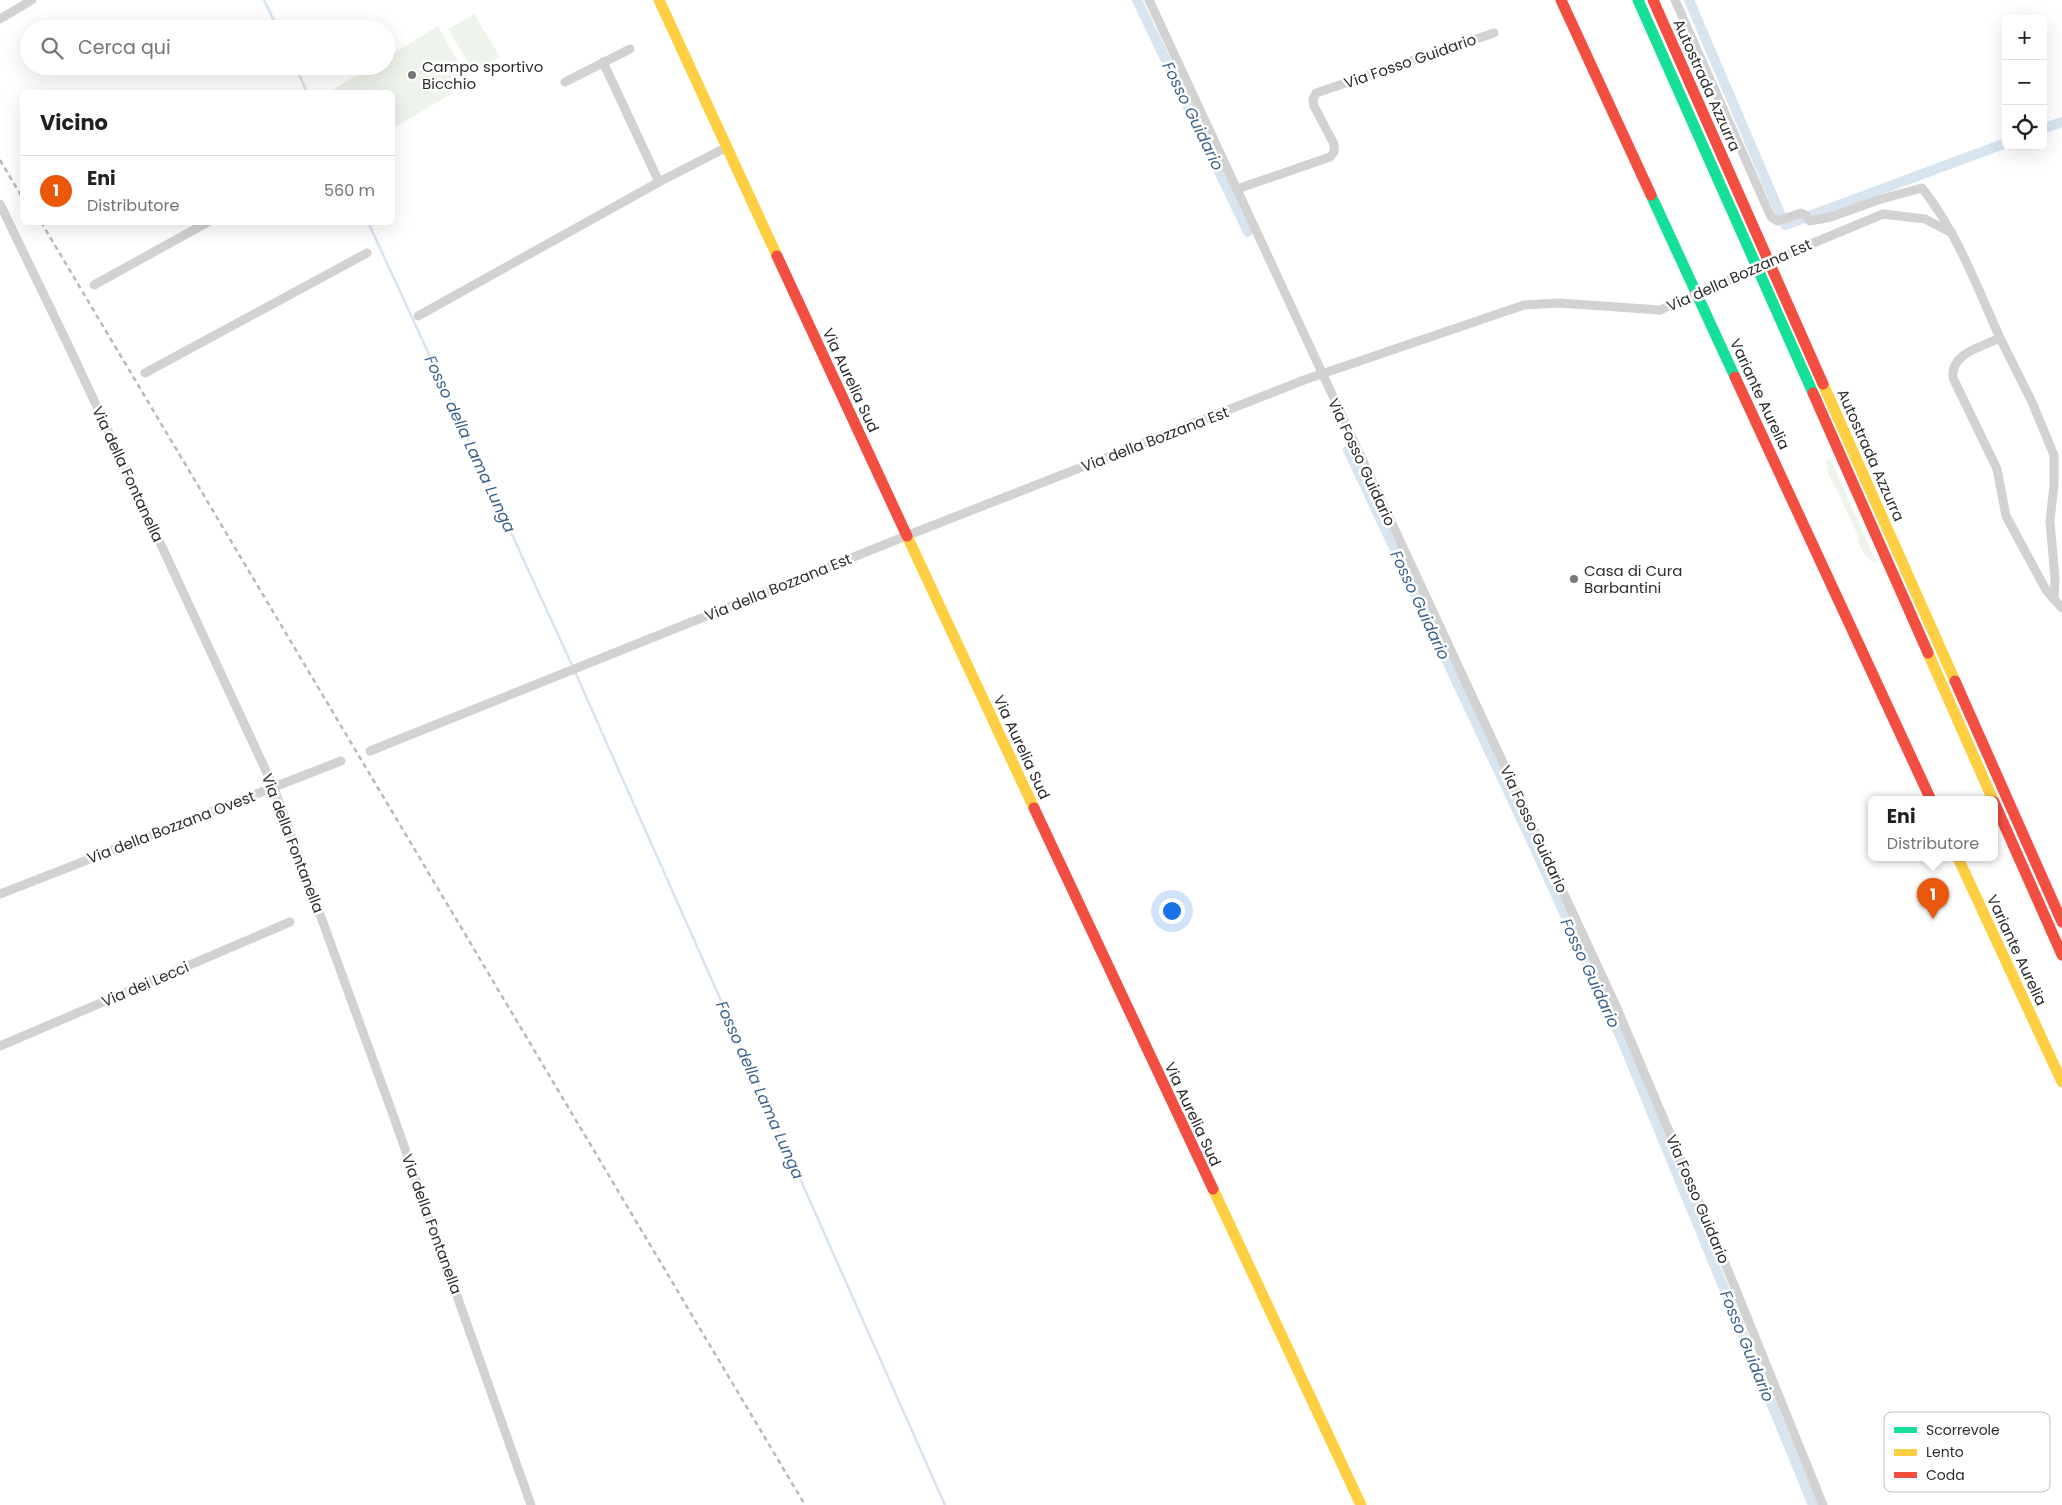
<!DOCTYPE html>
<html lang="it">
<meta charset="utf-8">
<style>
body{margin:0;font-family:Poppins,sans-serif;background:#f6f6f6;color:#202124}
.controls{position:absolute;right:15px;top:15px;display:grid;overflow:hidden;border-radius:8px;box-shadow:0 5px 20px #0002}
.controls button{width:45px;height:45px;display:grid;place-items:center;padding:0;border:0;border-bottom:1px solid #e0e0e0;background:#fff;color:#202124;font:25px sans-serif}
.you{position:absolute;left:1171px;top:910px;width:18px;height:18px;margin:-12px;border:4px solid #fff;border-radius:50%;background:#1a73e8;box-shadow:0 0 0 8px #1a73e833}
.badge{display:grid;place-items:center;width:32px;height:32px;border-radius:50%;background:#ea580c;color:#fff;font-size:16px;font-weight:700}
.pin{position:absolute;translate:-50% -41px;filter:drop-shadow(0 1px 2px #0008)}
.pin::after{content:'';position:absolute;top:26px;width:18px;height:15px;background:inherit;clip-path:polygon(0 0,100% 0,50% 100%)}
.popup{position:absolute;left:1868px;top:796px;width:130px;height:65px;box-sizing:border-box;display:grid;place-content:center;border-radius:8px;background:#fff;filter:drop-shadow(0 1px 4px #0005);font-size:16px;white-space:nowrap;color:#757577}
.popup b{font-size:19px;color:#202124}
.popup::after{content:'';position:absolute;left:50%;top:100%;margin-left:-10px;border:10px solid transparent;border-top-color:#fff}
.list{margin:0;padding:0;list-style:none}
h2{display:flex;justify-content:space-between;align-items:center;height:65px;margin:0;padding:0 20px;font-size:21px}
h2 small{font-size:16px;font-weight:400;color:#757577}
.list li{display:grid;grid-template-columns:32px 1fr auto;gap:15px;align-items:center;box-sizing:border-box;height:70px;padding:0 20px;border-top:1px solid #e0e0e0}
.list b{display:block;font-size:19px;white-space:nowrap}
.list p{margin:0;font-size:16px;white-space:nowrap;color:#757577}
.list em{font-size:16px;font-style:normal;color:#757577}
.icon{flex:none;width:28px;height:28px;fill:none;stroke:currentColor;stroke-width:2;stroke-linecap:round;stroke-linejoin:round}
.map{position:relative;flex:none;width:2062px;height:1505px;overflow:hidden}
.search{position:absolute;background:#fff;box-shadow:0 5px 20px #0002;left:20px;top:20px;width:375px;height:55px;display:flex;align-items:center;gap:12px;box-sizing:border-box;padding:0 18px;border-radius:28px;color:#757577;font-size:19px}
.panel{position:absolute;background:#fff;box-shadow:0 5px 20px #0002;left:20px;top:90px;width:375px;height:135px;border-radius:8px}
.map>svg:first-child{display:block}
.green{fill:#eef3eb}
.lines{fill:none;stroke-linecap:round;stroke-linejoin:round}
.stream{stroke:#d8e4f0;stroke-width:2.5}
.canal{stroke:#d8e4f0;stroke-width:10}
.street{stroke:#d2d2d2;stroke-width:9}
.fast{stroke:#16e098;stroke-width:11}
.slow{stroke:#ffcf43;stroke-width:11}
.jam{stroke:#f24e42;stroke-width:11}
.rail{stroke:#b9b9b9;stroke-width:2.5;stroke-dasharray:5 4;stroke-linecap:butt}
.street-bridge{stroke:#d2d2d2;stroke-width:9}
.poi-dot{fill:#767676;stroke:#fff;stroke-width:2}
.labels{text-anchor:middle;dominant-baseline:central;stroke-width:5;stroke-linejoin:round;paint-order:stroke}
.street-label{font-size:15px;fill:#2d2d2d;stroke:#fff}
.poi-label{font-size:15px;fill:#2d2d2d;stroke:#fff;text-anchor:start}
.water-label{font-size:16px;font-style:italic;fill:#3f638c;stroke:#fff}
.key{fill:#fff;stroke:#c0c0c0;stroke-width:1}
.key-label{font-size:14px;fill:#2d2d2d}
</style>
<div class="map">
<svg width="2062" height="1505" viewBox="0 0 2062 1505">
<rect width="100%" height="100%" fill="#fff"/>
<g class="green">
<polygon points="474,14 500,57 474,72 448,29"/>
<polygon points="438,26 470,83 393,128 392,92 329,92 372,66 386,66 386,58"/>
<path d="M1827 459 1831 460 1875 559V563C1865 558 1859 547 1858 536L1836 488C1830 480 1825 468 1827 459Z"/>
</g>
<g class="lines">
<g class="stream">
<polyline points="264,0 278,29"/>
<polyline points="295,66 307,92"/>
<polyline points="368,222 572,665"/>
<polyline points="576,674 945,1505"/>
</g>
<g class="canal">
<polyline points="1137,0 1248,232"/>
<polyline points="1689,0 1785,225 2006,143"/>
<polyline points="2043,129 2062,122"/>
<polyline points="1348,450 1530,838 1624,1045 1813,1505"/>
</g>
<g class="street">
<polyline points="1149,0 1616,1006 1734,1285 1823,1505"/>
<path d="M1675 0 1771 217 1777 221 1801 213 1805 215 1810 221 1831 217 1878 200 1922 188C1957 232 1977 287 2000 338 1982 347 1950 353 1953 378L1997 469 2006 516 2046 590 2062 608"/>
<polyline points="0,19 32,0"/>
<polyline points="603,62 659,182 727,147"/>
<polyline points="565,82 630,49"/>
<polyline points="1237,189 1330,157 1334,152 1334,144 1314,106 1313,99 1316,93 1494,33"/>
<polyline points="0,204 71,351 274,788 392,1112 531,1505"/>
<polyline points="1811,244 1883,214 1925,219 1952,233"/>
<polyline points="94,285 208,222"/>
<polyline points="418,316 659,182"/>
<polyline points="2000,338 2032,402 2054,455 2054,485 2050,521 2055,579 2054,599"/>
<polyline points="145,373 367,253"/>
<polyline points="370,751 906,536 1304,380 1524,305 1559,303 1660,310"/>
<polyline points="0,894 341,761"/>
<polyline points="0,1046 290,922"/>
</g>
<g class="fast">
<polyline points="1638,0 1813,393"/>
<polyline points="1651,195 1735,377"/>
</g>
<g class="slow">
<polyline points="659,0 777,256"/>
<polyline points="1823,384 1955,681"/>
<polyline points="907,536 1034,808"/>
<polyline points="1928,653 1993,800"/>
<polyline points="1958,858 2062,1082"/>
<polyline points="1213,1189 1361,1505"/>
</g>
<g class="jam">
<polyline points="1561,0 1651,195"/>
<polyline points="1653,0 1823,384"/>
<polyline points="777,256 907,536"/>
<polyline points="1735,377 1931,800"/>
<polyline points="1813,393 1928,653"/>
<polyline points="1955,681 2062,922"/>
<polyline points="1994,802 2062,955"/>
<polyline points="1034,808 1213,1189"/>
</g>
<g class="rail">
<polyline points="0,160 22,197"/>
<polyline points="41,222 805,1505"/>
</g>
<polyline class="street-bridge" points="1660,310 1811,244"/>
</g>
<g class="poi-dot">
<circle cx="412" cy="75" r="5"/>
<circle cx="1574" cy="579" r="5"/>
</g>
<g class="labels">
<g class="street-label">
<text transform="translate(1410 61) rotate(-19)">Via Fosso Guidario</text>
<text transform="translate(1707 85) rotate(66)">Autostrada Azzurra</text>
<text transform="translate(1739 275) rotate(-24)">Via della Bozzana Est</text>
<text transform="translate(851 380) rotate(65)">Via Aurelia Sud</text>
<text transform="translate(1760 394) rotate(65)">Variante Aurelia</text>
<text transform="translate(1155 439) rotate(-21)">Via della Bozzana Est</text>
<text transform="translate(1871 455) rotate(66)">Autostrada Azzurra</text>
<text transform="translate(1362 462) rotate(65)">Via Fosso Guidario</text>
<text transform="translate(128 474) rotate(65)">Via della Fontanella</text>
<text transform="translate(778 587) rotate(-22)">Via della Bozzana Est</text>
<text transform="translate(1022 747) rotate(65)">Via Aurelia Sud</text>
<text transform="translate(171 827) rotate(-21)">Via della Bozzana Ovest</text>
<text transform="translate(1534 829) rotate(65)">Via Fosso Guidario</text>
<text transform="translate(293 843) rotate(69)">Via della Fontanella</text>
<text transform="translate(2017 950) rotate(65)">Variante Aurelia</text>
<text transform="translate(145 984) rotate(-23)">Via dei Lecci</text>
<text transform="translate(1193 1114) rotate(65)">Via Aurelia Sud</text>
<text transform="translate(1698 1199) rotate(67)">Via Fosso Guidario</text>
<text transform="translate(432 1224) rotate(70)">Via della Fontanella</text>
</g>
<g class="poi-label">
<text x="422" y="66">Campo sportivo<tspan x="422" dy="17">Bicchio</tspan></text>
<text x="1584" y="570">Casa di Cura<tspan x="1584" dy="17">Barbantini</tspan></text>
</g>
<g class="water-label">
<text transform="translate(1193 116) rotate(64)">Fosso Guidario</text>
<text transform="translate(470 444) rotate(65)">Fosso della Lama Lunga</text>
<text transform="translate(1420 605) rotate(65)">Fosso Guidario</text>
<text transform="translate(1590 973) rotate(65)">Fosso Guidario</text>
<text transform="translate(760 1090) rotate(66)">Fosso della Lama Lunga</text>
<text transform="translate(1747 1346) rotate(68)">Fosso Guidario</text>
</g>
</g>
<rect x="1884" y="1412" width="166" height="80" rx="8" class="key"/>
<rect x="1894" y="1427" width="23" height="6" fill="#16e098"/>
<rect x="1894" y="1449" width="23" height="7" fill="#ffcf43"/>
<rect x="1894" y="1472" width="23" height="6" fill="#f24e42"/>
<g class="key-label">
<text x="1926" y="1435">Scorrevole</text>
<text x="1926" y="1457">Lento</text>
<text x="1926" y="1480">Coda</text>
</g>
</svg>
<div class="controls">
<button>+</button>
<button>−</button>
<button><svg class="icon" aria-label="locate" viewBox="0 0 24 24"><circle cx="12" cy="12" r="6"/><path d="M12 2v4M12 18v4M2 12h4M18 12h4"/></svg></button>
</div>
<div class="you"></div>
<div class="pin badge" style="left:1933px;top:919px">1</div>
<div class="popup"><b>Eni</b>Distributore</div>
<div class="search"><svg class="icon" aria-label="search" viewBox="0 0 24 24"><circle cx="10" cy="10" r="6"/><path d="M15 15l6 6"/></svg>Cerca qui</div>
<section class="panel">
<h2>Vicino<small></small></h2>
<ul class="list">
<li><span class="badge">1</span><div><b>Eni</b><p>Distributore</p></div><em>560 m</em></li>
</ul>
</section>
</div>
